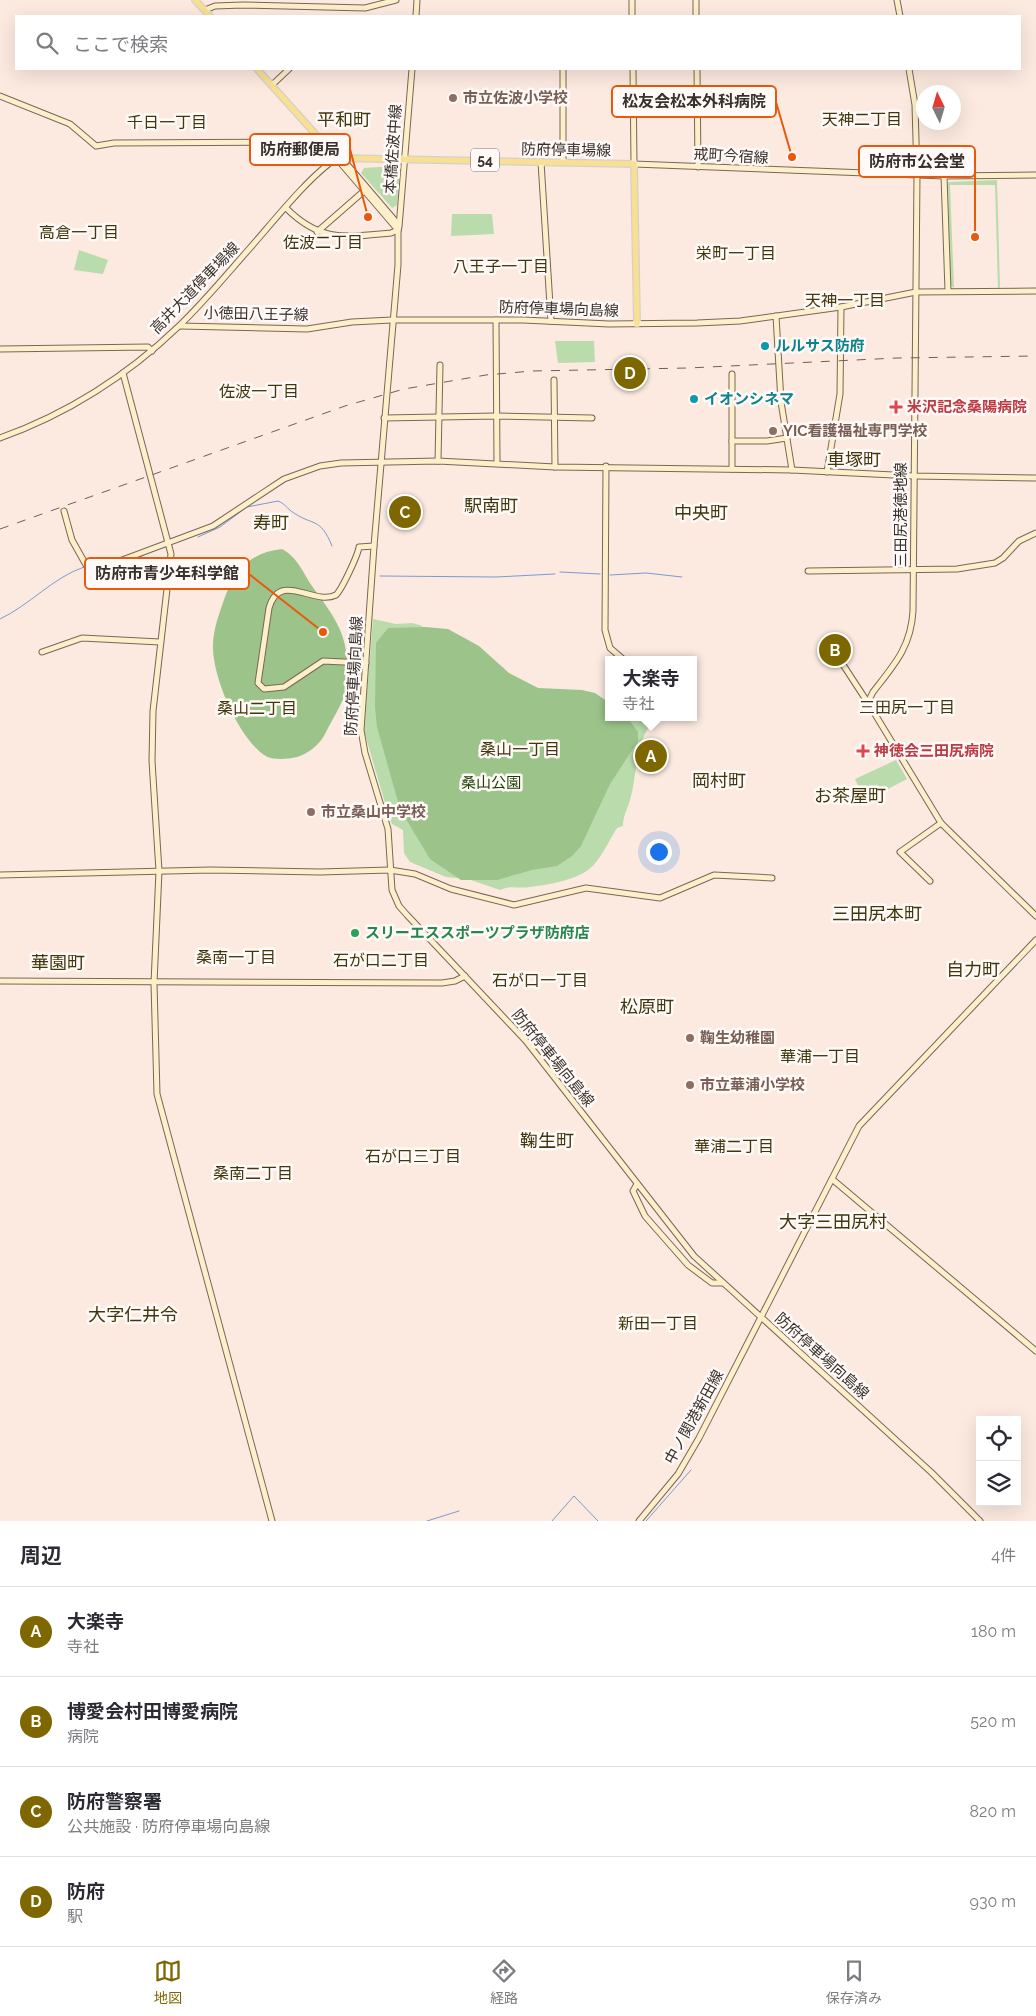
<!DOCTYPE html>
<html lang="ja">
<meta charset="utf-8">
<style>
body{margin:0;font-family:Raleway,"Noto Sans JP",sans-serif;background:#f2f2f3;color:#2b2b33}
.controls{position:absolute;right:15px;bottom:15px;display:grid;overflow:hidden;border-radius:0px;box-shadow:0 5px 20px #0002}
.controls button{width:45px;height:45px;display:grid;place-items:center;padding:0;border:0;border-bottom:1px solid #e1e1e2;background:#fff;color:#2b2b33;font:25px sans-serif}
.compass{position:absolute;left:916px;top:85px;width:45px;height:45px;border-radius:50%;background:#fff;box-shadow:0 5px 20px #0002;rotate:355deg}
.you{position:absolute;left:658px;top:851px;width:18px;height:18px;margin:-12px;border:4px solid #fff;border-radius:50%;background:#1a73e8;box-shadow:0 0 0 8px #1a73e833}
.badge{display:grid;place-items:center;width:32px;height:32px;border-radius:50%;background:#7f6700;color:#fff;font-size:16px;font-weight:700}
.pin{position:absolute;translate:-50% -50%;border:2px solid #fff;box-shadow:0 1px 5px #0006}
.popup{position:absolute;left:605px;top:656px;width:92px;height:65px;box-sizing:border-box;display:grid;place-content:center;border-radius:0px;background:#fff;filter:drop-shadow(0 1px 4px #0005);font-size:16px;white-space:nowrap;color:#7c7c81}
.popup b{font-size:19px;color:#2b2b33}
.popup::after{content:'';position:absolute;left:50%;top:100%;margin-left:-10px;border:10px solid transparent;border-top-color:#fff}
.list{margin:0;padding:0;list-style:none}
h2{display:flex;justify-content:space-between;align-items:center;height:65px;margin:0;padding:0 20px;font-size:21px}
h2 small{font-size:16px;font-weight:400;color:#7c7c81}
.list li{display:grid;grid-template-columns:32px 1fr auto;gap:15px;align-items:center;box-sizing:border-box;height:90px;padding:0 20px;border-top:1px solid #e1e1e2}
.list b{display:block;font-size:19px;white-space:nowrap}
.list p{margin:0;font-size:16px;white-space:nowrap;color:#7c7c81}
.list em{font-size:16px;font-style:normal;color:#7c7c81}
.icon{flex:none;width:28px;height:28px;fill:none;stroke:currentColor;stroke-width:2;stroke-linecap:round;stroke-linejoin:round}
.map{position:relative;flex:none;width:1036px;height:1521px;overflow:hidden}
.search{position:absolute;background:#fff;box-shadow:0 5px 20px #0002;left:15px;right:15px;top:15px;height:55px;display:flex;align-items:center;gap:12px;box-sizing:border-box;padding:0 18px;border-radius:0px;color:#7c7c81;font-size:19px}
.sheet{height:425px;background:#fff}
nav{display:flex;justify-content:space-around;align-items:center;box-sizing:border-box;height:70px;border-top:1px solid #e1e1e2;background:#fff;font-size:14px;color:#7c7c81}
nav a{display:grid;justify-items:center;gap:2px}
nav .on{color:#7f6700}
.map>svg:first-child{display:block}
.green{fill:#badbab}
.forest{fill:#9cc48a}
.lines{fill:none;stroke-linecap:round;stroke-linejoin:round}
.stream{stroke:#7a9ad2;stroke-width:1}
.secondary-casing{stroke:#79665a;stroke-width:7}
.primary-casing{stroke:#d3d1d0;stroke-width:8}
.secondary{stroke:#fcefc9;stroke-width:5}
.primary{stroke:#f9df92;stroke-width:5.5}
.rail{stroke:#6a605a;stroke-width:1;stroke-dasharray:9 9;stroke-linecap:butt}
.education-dot{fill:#8d6e63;stroke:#fffaf8;stroke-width:2}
.culture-dot{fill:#0f9aa8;stroke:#fffaf8;stroke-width:2}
.health-dot{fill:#e0444e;stroke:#fffaf8;stroke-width:2}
.leisure-dot{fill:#2e9e5b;stroke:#fffaf8;stroke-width:2}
.labels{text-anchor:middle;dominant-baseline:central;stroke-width:5;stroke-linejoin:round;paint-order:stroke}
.shield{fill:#fffaf8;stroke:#746d68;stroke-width:1}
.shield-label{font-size:14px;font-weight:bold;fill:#38302b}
.education-label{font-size:15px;font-weight:bold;fill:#785e54;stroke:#fffaf8;text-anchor:start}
.street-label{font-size:15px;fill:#38302b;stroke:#fffaf8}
.culture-label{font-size:15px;font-weight:bold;fill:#0d838f;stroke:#fffaf8;text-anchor:start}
.health-label{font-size:15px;font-weight:bold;fill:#be3a42;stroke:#fffaf8;text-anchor:start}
.park-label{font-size:15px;fill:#1d4104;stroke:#fffaf8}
.leisure-label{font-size:15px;font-weight:bold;fill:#27864d;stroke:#fffaf8;text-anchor:start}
.neighbourhood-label{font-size:16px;fill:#42360c;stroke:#fffaf8}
.quarter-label{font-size:18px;fill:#42360c;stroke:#fffaf8}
.leader{fill:none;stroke:#e8590c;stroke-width:2}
.callout-dot{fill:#e8590c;stroke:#fffaf8;stroke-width:2}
.callout{fill:#fffaf8;stroke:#e8590c;stroke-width:2}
.callout-label{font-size:16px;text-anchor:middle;font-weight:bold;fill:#38302b}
</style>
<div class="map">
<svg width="1036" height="1521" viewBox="0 0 1036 1521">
<rect width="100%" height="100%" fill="#fceae0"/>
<g class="green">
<polygon points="379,167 395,167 400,172 397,205 392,208 361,173 364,168"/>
<polygon points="997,180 1000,287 998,289 995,185 950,185 954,288 950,285 948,182"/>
<polygon points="452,214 492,214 494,234 451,236"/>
<polygon points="79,250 108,260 103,274 74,270"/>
<polygon points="555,341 594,341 595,362 558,363"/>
<path d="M373 619 396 624 412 623 420 625 492 673 603 709 606 693 608 692V717H657C634 739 638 773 630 800 627 810 623 816 623 826L617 828C608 842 601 860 588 870 575 880 547 885 530 887 519 889 509 885 500 890L468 879 446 877 410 862 404 853 403 830 392 824 388 813 364 731Z"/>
<polygon points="896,760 907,779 865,801 855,779"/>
</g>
<g class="forest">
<path d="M282 549C298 558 302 571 312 586 335 618 351 637 346 678 346 684 346 691 344 697 339 709 331 722 325 734 320 744 308 754 297 757 287 759 273 761 264 755 240 738 218 688 214 659 210 637 218 617 225 597 235 569 252 552 282 549Z"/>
<polygon points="425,627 448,629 479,646 509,673 538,688 582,690 595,693 608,702 608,717 627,717 638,732 638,741 610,784 581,846 572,856 557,866 532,870 497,880 461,880 430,859 400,809 377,727 375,707 376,643 388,628"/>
</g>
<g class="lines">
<g class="stream">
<path d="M198 537 220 527 247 507 278 501C284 503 286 507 291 511 313 527 320 516 332 546"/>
<polyline points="117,565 123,565 144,555"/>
<polyline points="88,566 100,565"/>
<polyline points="560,572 600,574"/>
<polyline points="610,575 646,573 682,577"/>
<polyline points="380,576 496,577 555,574"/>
<path d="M0 619C30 605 52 578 84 567"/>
<polyline points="427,1521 459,1511"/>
<polyline points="552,1521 574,1496 598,1521"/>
<polyline points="646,1521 691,1470"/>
</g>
<defs>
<g id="secondary">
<polyline points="632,0 632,16"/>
<polyline points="696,0 696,16"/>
<polyline points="897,0 900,16"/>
<polyline points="205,10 215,6 243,5 365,8 396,0"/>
<polyline points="416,16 417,0"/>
<polyline points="633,69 634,164 944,176 1036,175"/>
<polyline points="697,69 698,167"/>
<path d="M909 69 915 105 917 175 913 611C911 647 894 665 873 692L869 700 870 706 941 823 1036 916"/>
<polyline points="272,85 289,69"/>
<polyline points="0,96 70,124 96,146 114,143 315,142 320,139"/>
<polyline points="338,159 346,163 398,224 398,265 374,546 361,730 365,753 388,829 392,890 399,906 407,915 526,1041 694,1256 931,1472 980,1521"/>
<polyline points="338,160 398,230"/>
<polyline points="541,162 551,321"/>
<polyline points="563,162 563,69"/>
<polyline points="944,176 948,291"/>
<path d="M286 208C321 243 346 237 391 233L398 230"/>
<polyline points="399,227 412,69"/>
<polyline points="317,232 364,191"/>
<polyline points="776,316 781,402 792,470"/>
<polyline points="496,320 497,463"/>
<polyline points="180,326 307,329 352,322 392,320 523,320 609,324 697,323 740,321 841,307 916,292 1036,291"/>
<polyline points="0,349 148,347 152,351"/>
<polyline points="123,373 171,554 153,711 152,761 159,871 154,983 157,1094 272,1521"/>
<polyline points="554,380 555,467"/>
<polyline points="384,418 496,416 592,418"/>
<path d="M0 438C67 414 128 375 179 326 204 302 227 274 250 248 273 222 309 176 337 158"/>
<polyline points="732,441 767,441 787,438"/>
<polyline points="438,461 440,365"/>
<polyline points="606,466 605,630 610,648 624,660"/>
<polyline points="732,469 732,374"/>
<polyline points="827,472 840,394 841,307"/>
<polyline points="64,511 72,540 90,572 213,526 284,479 320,466 341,463 438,461 555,467 792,470 914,476 1036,478"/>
<polyline points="808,571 957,569 995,563 1003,558 1019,541 1036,533"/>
<polyline points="42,652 82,638 160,642"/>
<polyline points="838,657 870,706"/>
<path d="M366 663 323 661 284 687 264 689 258 683 269 608C280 570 313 606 336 595 342 589 358 555 359 547L374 546"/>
<polyline points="0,875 210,870 320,872 390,870 415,874 451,889 514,905 586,888 660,898 714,875 772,878"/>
<polyline points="930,881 900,852 941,823"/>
<polyline points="0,981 442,983 455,981 465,976"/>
<polyline points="832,1179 1036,1351"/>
<polyline points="637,1184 633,1191 645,1216 688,1265 712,1283 722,1283"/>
<polyline points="639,1521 678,1474 699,1438 859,1126 1036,940"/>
</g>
<g id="primary">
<polyline points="195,0 210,16"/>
<polyline points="257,69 337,158 634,164 637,323"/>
</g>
</defs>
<use href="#secondary" class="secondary-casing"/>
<use href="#primary" class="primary-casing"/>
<use href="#secondary" class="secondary"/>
<use href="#primary" class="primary"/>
<polyline class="rail" points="0,529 345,406 404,389 486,375 532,371 688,368 897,358 1036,356"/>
</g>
<g class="education-dot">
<circle cx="453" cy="98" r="5"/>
<circle cx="773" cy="431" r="5"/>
<circle cx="311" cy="812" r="5"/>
<circle cx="690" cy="1038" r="5"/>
<circle cx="690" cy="1085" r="5"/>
</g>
<g class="culture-dot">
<circle cx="765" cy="346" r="5"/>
<circle cx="694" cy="399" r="5"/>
</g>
<g class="health-dot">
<path d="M893.5 399.5h5v5h5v5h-5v5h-5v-5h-5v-5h5z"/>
<path d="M860.5 743.5h5v5h5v5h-5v5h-5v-5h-5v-5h5z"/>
</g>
<circle class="leisure-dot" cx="355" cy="933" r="5"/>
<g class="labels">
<rect class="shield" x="471" y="148.5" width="28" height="23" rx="4"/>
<g class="shield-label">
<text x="485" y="160">54</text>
</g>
<g class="education-label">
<text x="463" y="98">市立佐波小学校</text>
<text x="783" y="431">YIC看護福祉専門学校</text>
<text x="321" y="812">市立桑山中学校</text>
<text x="700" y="1038">鞠生幼稚園</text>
<text x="700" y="1085">市立華浦小学校</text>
</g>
<g class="street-label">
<text transform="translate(393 149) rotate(-86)">本橋佐波中線</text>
<text transform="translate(566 150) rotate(1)">防府停車場線</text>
<text transform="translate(731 156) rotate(3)">戒町今宿線</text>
<text transform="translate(195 288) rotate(-46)">高井大道停車場線</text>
<text transform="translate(559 309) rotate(2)">防府停車場向島線</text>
<text transform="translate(256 314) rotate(1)">小徳田八王子線</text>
<text transform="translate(901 515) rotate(-90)">三田尻港徳地線</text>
<text transform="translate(354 676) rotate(-87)">防府停車場向島線</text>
<text transform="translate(553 1058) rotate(51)">防府停車場向島線</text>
<text transform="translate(822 1356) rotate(42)">防府停車場向島線</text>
<text transform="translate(694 1417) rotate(-61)">中ノ関港新田線</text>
</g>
<g class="culture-label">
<text x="775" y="346">ルルサス防府</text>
<text x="704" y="399">イオンシネマ</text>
</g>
<g class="health-label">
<text x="907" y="407">米沢記念桑陽病院</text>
<text x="874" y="751">神徳会三田尻病院</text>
</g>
<g class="park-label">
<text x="491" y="783">桑山公園</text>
</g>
<g class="leisure-label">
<text x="365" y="933">スリーエススポーツプラザ防府店</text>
</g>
<g class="neighbourhood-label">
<text x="862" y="119">天神二丁目</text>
<text x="167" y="122">千日一丁目</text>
<text x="79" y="232">高倉一丁目</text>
<text x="323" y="242">佐波二丁目</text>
<text x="736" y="253">栄町一丁目</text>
<text x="501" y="266">八王子一丁目</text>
<text x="845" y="300">天神一丁目</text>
<text x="259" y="391">佐波一丁目</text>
<text x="907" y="707">三田尻一丁目</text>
<text x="257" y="708">桑山二丁目</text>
<text x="520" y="749">桑山一丁目</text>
<text x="236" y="957">桑南一丁目</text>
<text x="381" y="960">石が口二丁目</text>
<text x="540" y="980">石が口一丁目</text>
<text x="820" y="1056">華浦一丁目</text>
<text x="734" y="1146">華浦二丁目</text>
<text x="413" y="1156">石が口三丁目</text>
<text x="253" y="1173">桑南二丁目</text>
<text x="658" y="1323">新田一丁目</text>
</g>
<g class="quarter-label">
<text x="344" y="119">平和町</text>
<text x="854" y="459">車塚町</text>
<text x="491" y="505">駅南町</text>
<text x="701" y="512">中央町</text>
<text x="271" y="522">寿町</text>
<text x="719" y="780">岡村町</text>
<text x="850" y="795">お茶屋町</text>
<text x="877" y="913">三田尻本町</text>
<text x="58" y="962">華園町</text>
<text x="973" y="969">自力町</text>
<text x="647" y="1006">松原町</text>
<text x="547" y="1140">鞠生町</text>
<text x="833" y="1221">大字三田尻村</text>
<text x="133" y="1314">大字仁井令</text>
</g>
</g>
<path class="leader" d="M792 157L776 102M368 217L350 149M975 237L975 161M323 632L249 574"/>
<g class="callout-dot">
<circle cx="792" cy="157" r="5"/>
<circle cx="368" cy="217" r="5"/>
<circle cx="975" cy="237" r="5"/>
<circle cx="323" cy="632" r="5"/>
</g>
<g class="callout">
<rect x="612" y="86" width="164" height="31" rx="5"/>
<rect x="250" y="134" width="100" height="31" rx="5"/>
<rect x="859" y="146" width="116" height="31" rx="5"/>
<rect x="85" y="558" width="164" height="31" rx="5"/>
</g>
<g class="callout-label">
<text x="694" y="107">松友会松本外科病院</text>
<text x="300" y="155">防府郵便局</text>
<text x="917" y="167">防府市公会堂</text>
<text x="167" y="579">防府市青少年科学館</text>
</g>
</svg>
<div class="controls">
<button><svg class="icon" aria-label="locate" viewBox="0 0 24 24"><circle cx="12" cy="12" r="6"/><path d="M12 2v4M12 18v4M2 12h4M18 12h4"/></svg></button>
<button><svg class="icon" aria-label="layers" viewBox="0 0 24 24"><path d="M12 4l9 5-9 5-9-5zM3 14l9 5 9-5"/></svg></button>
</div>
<svg class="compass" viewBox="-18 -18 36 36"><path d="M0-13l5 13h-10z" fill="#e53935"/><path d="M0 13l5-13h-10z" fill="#7c7c81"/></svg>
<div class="you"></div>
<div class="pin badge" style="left:651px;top:756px">A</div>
<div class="popup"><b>大楽寺</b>寺社</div>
<div class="pin badge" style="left:835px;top:650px">B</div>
<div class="pin badge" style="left:405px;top:512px">C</div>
<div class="pin badge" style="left:630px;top:373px">D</div>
<div class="search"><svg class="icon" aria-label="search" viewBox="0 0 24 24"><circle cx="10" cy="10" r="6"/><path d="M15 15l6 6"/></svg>ここで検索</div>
</div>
<section class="sheet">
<h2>周辺<small>4件</small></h2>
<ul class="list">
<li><span class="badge">A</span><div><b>大楽寺</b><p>寺社</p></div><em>180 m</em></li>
<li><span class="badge">B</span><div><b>博愛会村田博愛病院</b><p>病院</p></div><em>520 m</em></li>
<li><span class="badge">C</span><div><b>防府警察署</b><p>公共施設 · 防府停車場向島線</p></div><em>820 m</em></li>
<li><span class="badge">D</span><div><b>防府</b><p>駅</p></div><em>930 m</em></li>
</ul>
</section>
<nav>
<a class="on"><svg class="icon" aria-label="map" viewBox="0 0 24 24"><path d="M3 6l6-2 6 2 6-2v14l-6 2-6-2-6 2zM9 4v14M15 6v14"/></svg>地図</a>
<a><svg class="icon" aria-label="directions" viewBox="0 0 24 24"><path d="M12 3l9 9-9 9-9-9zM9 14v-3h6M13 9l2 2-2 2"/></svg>経路</a>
<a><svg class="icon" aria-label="saved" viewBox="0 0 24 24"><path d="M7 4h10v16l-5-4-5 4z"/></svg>保存済み</a>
</nav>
